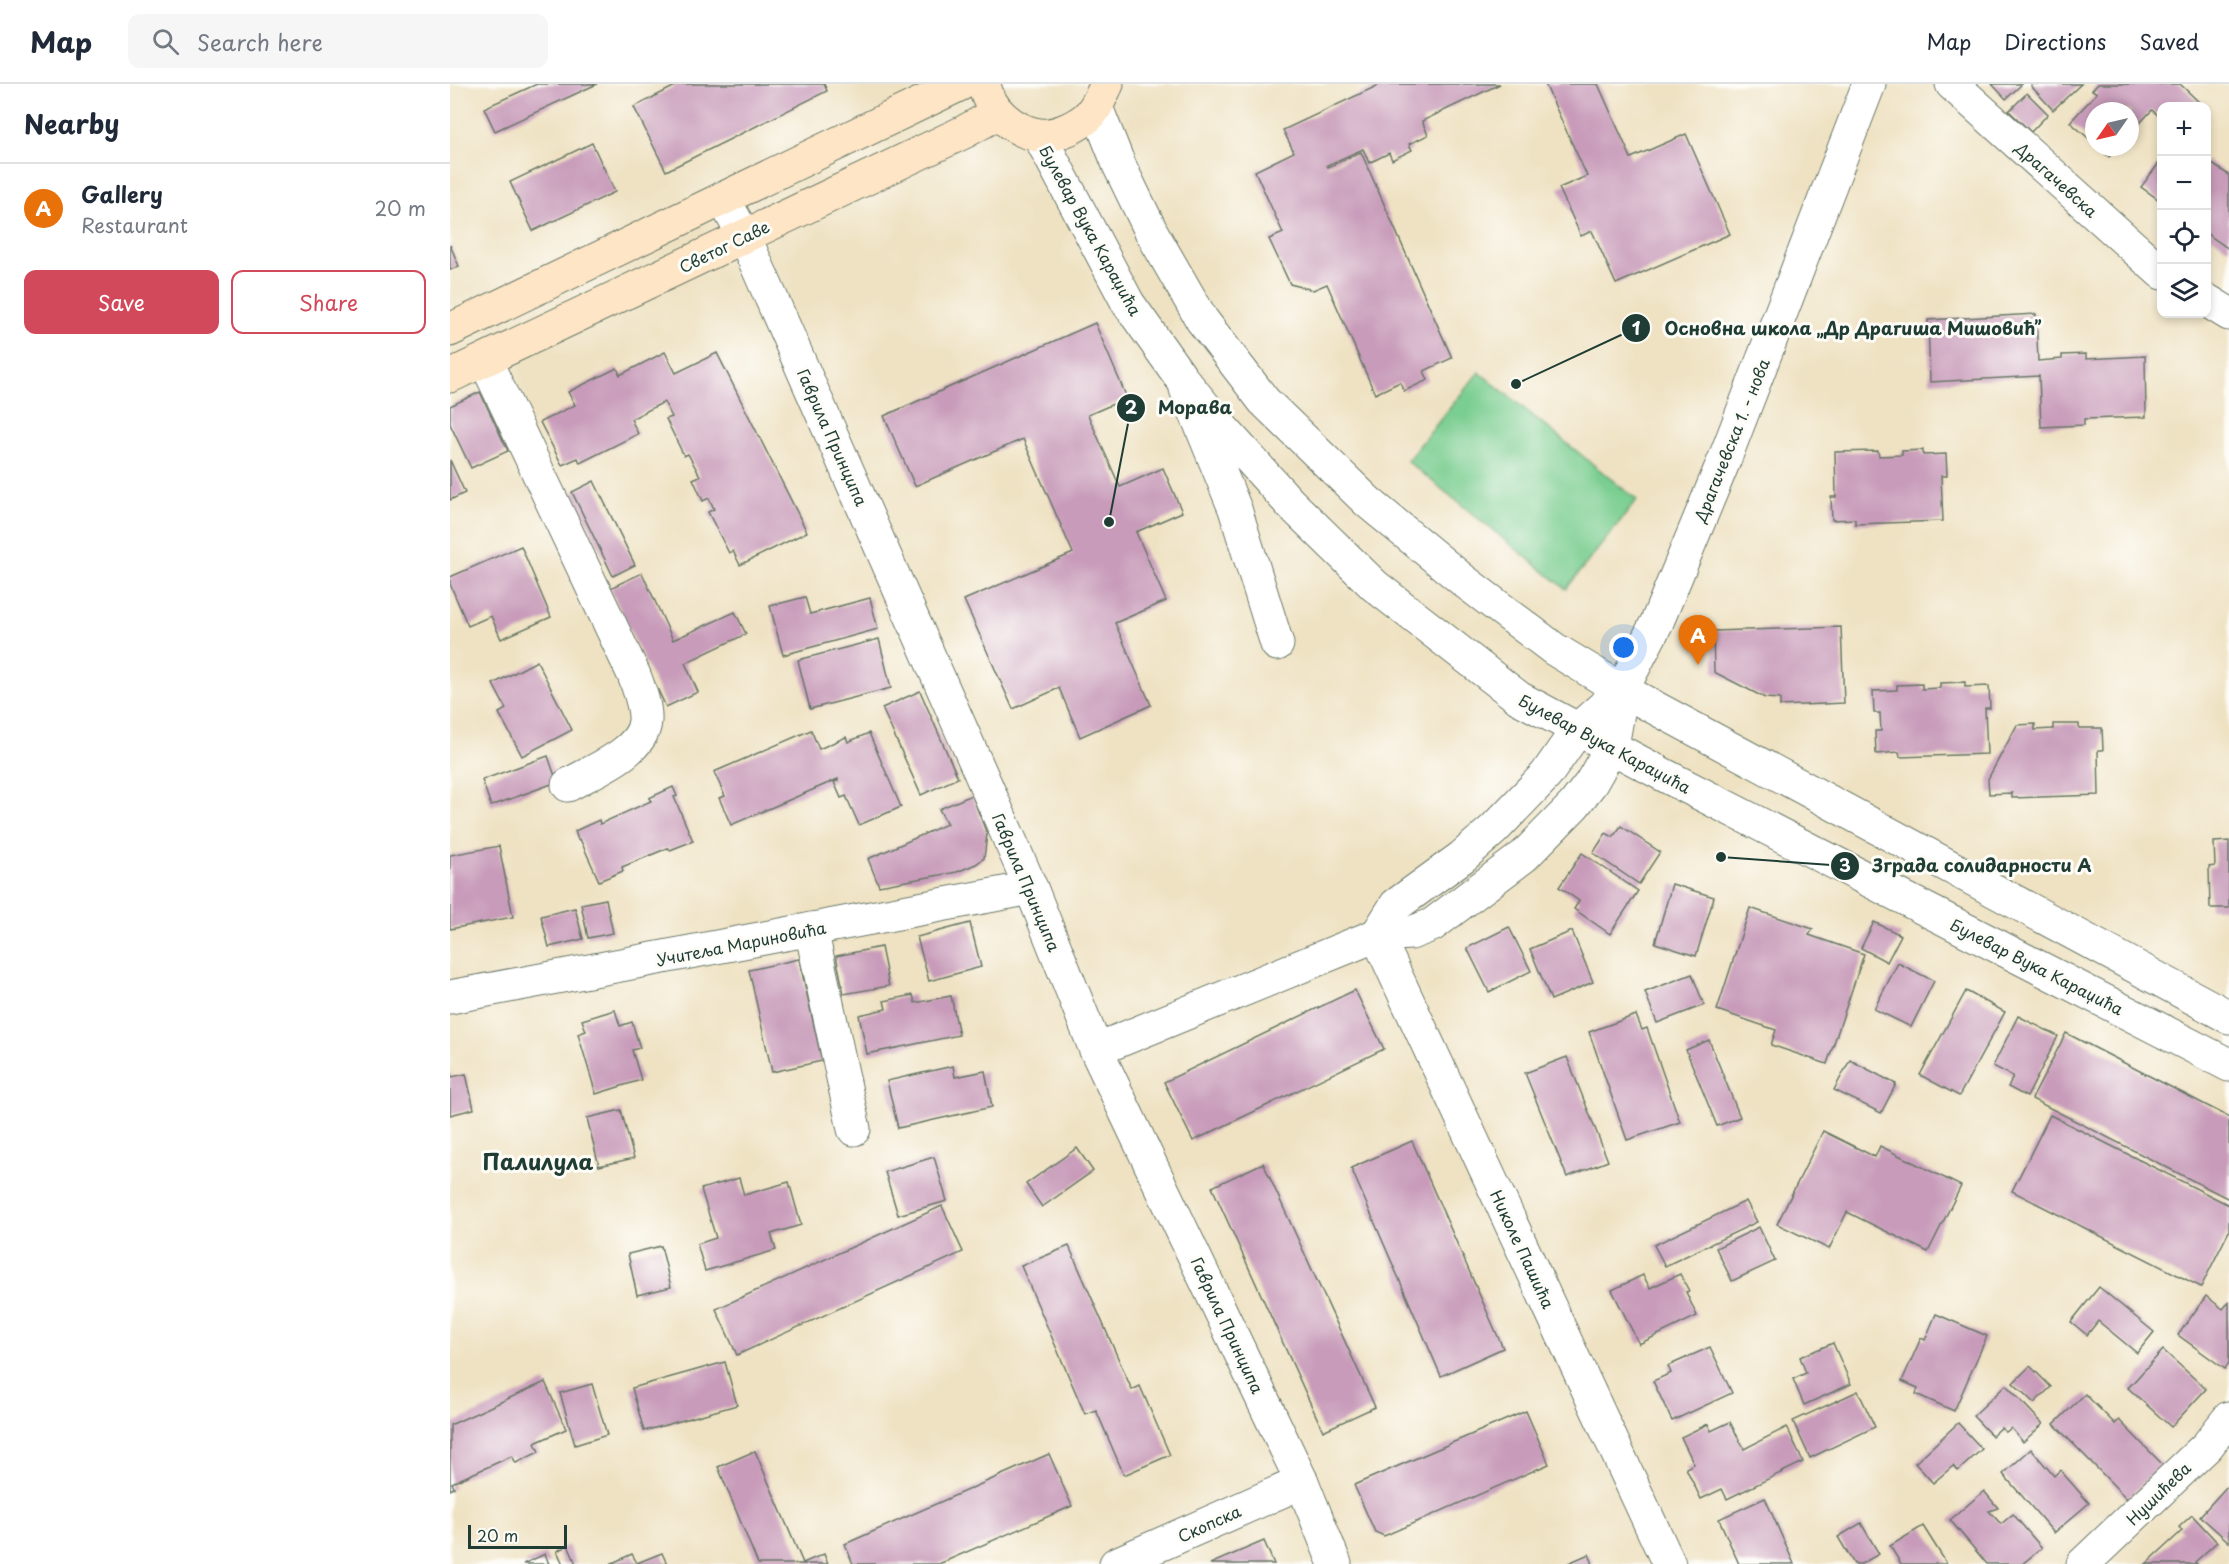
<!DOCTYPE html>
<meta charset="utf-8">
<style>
body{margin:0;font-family:"Playpen Sans",sans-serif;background:#f6f6f7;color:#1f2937}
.controls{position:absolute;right:18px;top:18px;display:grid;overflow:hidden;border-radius:12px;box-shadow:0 3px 9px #0003}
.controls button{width:54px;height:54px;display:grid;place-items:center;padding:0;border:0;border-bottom:2px solid #e0e1e3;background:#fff;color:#1f2937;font:30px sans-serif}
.compass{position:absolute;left:1635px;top:18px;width:54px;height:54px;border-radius:50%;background:#fff;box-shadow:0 3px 9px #0003;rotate:236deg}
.scale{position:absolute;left:18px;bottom:15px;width:99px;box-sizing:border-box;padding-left:6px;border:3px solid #1f3d34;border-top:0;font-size:16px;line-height:21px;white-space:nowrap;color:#1f3d34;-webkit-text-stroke:4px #fdfcf7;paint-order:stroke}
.you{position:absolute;left:1174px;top:564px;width:21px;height:21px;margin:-15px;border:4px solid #fff;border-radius:50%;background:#1a73e8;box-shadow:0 0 0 9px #1a73e833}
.badge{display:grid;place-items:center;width:39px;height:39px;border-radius:50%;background:#d1495b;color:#fff;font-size:20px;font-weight:700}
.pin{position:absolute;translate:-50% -50px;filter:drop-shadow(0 2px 3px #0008)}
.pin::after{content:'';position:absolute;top:32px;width:21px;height:18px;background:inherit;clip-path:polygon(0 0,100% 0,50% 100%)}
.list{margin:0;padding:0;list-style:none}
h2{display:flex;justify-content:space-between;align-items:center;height:78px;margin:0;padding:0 24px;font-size:26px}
h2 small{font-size:20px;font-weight:400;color:#747a83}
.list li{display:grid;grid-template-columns:39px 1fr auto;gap:18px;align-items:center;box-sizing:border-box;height:90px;padding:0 24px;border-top:2px solid #e0e1e3}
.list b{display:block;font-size:22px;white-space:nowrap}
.list p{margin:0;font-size:20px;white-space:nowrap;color:#747a83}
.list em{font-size:20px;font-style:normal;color:#747a83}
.actions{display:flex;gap:12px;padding:18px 24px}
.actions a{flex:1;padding:14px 0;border:2px solid #d1495b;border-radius:12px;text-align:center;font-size:21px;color:#d1495b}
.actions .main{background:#d1495b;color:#fff}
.icon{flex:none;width:33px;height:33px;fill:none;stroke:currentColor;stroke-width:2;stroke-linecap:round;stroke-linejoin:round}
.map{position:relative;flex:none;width:1779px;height:1480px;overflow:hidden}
header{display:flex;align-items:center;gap:36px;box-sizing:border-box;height:84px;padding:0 30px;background:#fff;border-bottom:2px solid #e0e1e3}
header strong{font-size:28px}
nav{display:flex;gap:33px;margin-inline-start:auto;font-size:21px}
.search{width:420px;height:54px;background:#f6f6f7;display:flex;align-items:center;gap:15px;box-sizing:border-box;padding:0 21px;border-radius:12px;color:#747a83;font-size:22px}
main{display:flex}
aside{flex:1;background:#fff}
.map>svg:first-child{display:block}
.green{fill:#7ace91;stroke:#4c8662;stroke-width:1.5}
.building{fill:#c89bba}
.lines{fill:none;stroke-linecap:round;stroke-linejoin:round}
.minor-casing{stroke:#687766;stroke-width:35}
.tertiary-casing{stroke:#687766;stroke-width:35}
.secondary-casing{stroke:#687766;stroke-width:35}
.minor{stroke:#fff;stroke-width:33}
.tertiary{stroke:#fff;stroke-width:33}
.secondary{stroke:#fde5c5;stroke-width:33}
.labels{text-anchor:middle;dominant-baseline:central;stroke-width:6;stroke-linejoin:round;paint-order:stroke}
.street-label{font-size:16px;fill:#1f3d34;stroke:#fdfcf7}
.district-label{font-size:22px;font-weight:bold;fill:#1f3d34;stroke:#fdfcf7}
.leader{fill:none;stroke:#1f3d34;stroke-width:2}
.callout-dot{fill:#1f3d34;stroke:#fdfcf7;stroke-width:2}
.mark-label{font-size:18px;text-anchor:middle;font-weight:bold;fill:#fff}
.callout-label{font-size:18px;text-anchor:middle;font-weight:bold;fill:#1f3d34;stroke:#fdfcf7;stroke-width:6;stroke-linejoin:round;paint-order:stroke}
</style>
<header>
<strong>Map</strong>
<div class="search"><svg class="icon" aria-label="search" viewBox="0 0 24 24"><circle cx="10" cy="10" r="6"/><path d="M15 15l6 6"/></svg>Search here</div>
<nav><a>Map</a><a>Directions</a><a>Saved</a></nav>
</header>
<main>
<aside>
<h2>Nearby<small></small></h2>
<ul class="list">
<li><span class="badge" style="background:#e8710a">A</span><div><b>Gallery</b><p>Restaurant</p></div><em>20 m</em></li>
</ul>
<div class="actions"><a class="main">Save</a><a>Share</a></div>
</aside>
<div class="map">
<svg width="1779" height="1480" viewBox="0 0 1779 1480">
<rect width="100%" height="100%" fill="#fdfcf7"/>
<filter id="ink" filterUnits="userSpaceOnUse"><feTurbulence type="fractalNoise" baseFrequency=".0167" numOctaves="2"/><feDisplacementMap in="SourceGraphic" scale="12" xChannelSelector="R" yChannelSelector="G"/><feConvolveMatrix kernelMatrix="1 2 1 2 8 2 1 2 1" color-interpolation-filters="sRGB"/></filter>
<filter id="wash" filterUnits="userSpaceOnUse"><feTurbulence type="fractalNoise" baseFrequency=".008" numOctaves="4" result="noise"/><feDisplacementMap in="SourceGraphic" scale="24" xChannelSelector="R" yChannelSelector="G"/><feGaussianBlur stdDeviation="1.35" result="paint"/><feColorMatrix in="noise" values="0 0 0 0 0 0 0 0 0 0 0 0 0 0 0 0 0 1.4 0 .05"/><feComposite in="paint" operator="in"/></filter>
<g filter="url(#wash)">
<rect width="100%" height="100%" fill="#efe2c3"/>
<polygon class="green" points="1029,288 1187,416 1116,505 957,377"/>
<g id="blocks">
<g class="building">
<polygon points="87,0 147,0 45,47 34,24"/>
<polygon points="229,0 374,0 377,7 216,87 184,23"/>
<polygon points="931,0 1050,0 972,37 978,51 959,60 962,66 942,76 939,69 919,79 913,65 877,81 878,83 911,68 1002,274 974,287 978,296 954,307 950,298 925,310 877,200 863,206 840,200 819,155 833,149 805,87 844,68 833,46"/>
<polygon points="1095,0 1148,0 1181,74 1236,50 1280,150 1166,200 1142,147 1131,152 1109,104 1137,92"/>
<polygon points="1542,0 1572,0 1556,15"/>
<polygon points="1583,0 1631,0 1603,26 1581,2"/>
<polygon points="1648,0 1730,0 1750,19 1747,22 1712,22 1712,35 1702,26 1680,50 1680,27 1644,27 1644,59 1620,38 1647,9 1642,6"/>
<polygon points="1577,9 1598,30 1581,48 1559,27"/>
<polygon points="142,59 165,108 83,147 60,98"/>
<polygon points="1648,63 1668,63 1659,73"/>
<polygon points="1712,75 1712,118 1691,103"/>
<polygon points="1756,76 1779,91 1779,165 1756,149"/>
<polygon points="0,161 9,182 0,186"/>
<polygon points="1586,230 1588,277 1612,275 1612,271 1636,270 1636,275 1695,272 1696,333 1634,335 1634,341 1591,343 1589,292 1480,298 1478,236"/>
<polygon points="645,239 677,314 638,331 670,403 713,384 732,428 686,448 716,517 665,539 701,621 630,653 609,604 563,625 514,516 623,469 573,355 465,402 434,332"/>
<polygon points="215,268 226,289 267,269 357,448 290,481 283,467 279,469 258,428 264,425 259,414 253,417 243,395 250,392 238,370 234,372 216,335 222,333 214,318 181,335 188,350 130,379 128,374 112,381 90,338 125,321 118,308 167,284 170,291"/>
<polygon points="30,308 58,367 21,384 0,340 0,322"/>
<polygon points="1473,366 1473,371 1496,370 1497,392 1491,392 1493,437 1405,440 1405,435 1382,436 1381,413 1386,413 1385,368 1428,367 1429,372 1452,371 1452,367"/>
<polygon points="0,376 15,409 0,416"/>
<polygon points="144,397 185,481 163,492 122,408"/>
<polygon points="71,462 101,533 51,555 41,532 18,542 0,500 0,493"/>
<polygon points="192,489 223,556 285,528 296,550 235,579 248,608 216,623 160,504"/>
<polygon points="355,513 360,530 420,514 428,545 333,571 320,522"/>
<polygon points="1391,543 1394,619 1330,622 1330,615 1315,614 1264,588 1263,547"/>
<polygon points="429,555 441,604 360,625 348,576"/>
<polygon points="87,577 122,646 72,672 49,629 56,625 43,600"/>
<polygon points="1515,598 1515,603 1539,602 1540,624 1535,624 1537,670 1450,673 1449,668 1426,670 1425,647 1431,647 1430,629 1424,629 1423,607 1447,606 1447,601 1472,600 1472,605 1490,604 1490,599"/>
<polygon points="470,607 508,694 471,711 432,624"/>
<polygon points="1585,640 1585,646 1603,645 1603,640 1629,640 1629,644 1652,644 1653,666 1648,666 1649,711 1562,714 1562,709 1539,710 1538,695 1567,641"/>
<polygon points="361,646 369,665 396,653 398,658 419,649 451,723 409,741 396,712 391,714 384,698 388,697 388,695 281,741 269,714 275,712 264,688"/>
<polygon points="98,672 107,698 41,722 32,696"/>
<polygon points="223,703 227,712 224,713 243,757 220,766 218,764 172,783 173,787 149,797 130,755 128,756 125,747 149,736 150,740 201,717 199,714"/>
<polygon points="522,711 537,750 534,774 526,780 507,788 429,802 418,775 497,740 489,725"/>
<polygon points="1171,742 1210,768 1189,800 1143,769 1156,749 1163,753"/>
<polygon points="1779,757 1779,824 1760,824 1759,783 1765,782 1764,758"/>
<polygon points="49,762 63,833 0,845 0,771"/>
<polygon points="1132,769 1188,807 1160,850 1124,825 1129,817 1109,803"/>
<polygon points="1222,800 1264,813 1246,872 1205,859"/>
<polygon points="156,815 163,849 138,854 131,820"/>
<polygon points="125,824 133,855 99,863 91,832"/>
<polygon points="1300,824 1363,845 1359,851 1414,870 1377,980 1321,961 1326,946 1267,926"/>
<polygon points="1424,838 1451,851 1437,878 1411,864"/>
<polygon points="520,839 531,883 479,897 467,853"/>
<polygon points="1059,843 1081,887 1039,908 1017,864"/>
<polygon points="1122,847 1143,898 1101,916 1080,865"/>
<polygon points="431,863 439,902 394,910 386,872"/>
<polygon points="349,875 372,977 322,988 299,886"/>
<polygon points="1448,879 1484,897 1461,943 1424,925"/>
<polygon points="1242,890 1254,921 1207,939 1195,908"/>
<polygon points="905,906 934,965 743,1057 714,998"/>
<polygon points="1516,907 1555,928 1509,1012 1470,991"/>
<polygon points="463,911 465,919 501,912 509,951 417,970 409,931 436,925 434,917"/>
<polygon points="165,926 170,942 182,938 190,964 182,966 191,996 146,1010 128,950 136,947 132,936"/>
<polygon points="1186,931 1192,946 1197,944 1230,1038 1177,1056 1139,948"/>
<polygon points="1568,932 1608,952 1577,1013 1558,1003 1563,992 1543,982"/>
<polygon points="1616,949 1779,1033 1779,1115 1582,1015"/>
<polygon points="1259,956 1290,1033 1267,1042 1236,966"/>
<polygon points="1117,973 1158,1077 1117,1093 1075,989"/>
<polygon points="1400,976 1446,1000 1431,1029 1384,1006"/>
<polygon points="503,982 505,993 535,987 542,1023 448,1044 437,997"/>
<polygon points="0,987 2,993 16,990 24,1025 0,1031"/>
<polygon points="171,1026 184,1074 149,1082 137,1034"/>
<polygon points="1600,1031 1779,1121 1779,1147 1751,1203 1562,1107"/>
<polygon points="1373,1047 1425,1073 1430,1062 1511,1102 1478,1168 1397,1128 1379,1165 1327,1140"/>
<polygon points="962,1057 1053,1264 991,1292 901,1084"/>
<polygon points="627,1064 643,1087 592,1123 576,1100"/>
<polygon points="484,1073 497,1117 448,1131 435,1088"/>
<polygon points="813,1079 925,1323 873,1347 762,1103"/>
<polygon points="289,1094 294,1111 339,1098 351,1141 321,1150 326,1166 255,1187 247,1160 266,1154 251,1105"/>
<polygon points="1296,1117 1307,1138 1215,1182 1204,1161"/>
<polygon points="492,1122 513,1168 287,1271 266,1225"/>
<polygon points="1309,1143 1325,1177 1282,1197 1266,1164"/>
<polygon points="211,1162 221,1203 187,1211 178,1170"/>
<polygon points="619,1162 682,1306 690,1302 720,1371 674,1391 646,1326 635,1330 571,1182"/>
<polygon points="1230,1190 1239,1207 1236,1208 1247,1232 1189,1260 1162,1206 1193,1191 1200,1204"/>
<polygon points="1649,1203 1704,1248 1687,1269 1648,1237 1637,1251 1621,1238"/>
<polygon points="1756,1212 1773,1225 1779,1218 1779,1279 1775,1285 1728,1251"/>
<polygon points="1486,1230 1537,1252 1504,1327 1466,1310 1468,1304 1452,1297 1471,1254 1475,1256"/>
<polygon points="1383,1259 1401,1300 1354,1321 1343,1295 1356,1289 1350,1273"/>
<polygon points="1260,1263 1282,1309 1222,1337 1203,1297 1221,1289 1218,1282"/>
<polygon points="1713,1266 1756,1305 1721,1343 1678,1304"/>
<polygon points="275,1278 287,1321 194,1347 182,1304"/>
<polygon points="1580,1282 1601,1303 1584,1319 1563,1299"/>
<polygon points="95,1298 116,1345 85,1359 89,1368 66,1379 62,1372 2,1399 4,1404 0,1406 0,1341"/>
<polygon points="142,1300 157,1351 125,1361 110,1309"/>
<polygon points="1556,1301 1593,1340 1573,1358 1561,1344 1556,1348 1551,1344 1542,1352 1523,1332"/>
<polygon points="1408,1307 1425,1343 1360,1374 1343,1337"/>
<polygon points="1635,1310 1665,1340 1669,1336 1713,1381 1677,1415 1604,1340"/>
<polygon points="1076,1327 1099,1380 934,1452 925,1448 904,1401"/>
<polygon points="1280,1338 1294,1365 1337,1343 1353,1378 1277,1415 1272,1405 1251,1415 1236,1384 1244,1380 1231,1353 1258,1340 1261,1347"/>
<polygon points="1508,1339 1532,1365 1508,1387 1503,1382 1483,1399 1465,1379"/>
<polygon points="1581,1365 1604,1392 1610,1386 1639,1419 1604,1449 1553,1390"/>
<polygon points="305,1367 353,1479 374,1470 378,1480 308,1480 268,1383"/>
<polygon points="599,1370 622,1422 489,1480 403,1480 395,1460"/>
<polygon points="1779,1400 1779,1458 1750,1432"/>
<polygon points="1534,1407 1548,1424 1539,1427 1551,1440 1563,1430 1592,1464 1572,1480 1537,1480 1500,1436"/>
<polygon points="1315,1414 1344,1480 1289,1480 1269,1435"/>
<polygon points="1742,1431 1767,1458 1745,1478 1747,1480 1696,1480 1732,1447 1729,1443"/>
<polygon points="1411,1439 1429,1470 1411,1480 1404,1480 1388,1453"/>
<polygon points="1473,1442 1497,1480 1451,1480 1440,1462"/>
<polygon points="814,1457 824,1480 760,1480"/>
<polygon points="118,1461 126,1480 113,1480 107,1467"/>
<polygon points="212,1469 217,1480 160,1480 182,1470 187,1479"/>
<polygon points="95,1470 99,1480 73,1480"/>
<polygon points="1139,1470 1143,1480 1116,1480"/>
</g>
</g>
</g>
<g filter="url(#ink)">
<use href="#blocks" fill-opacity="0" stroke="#687766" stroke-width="1.5"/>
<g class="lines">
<defs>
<g id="minor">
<polyline points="1502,0 1712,189"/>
<polyline points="273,114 294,152 309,186 581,804 646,966 852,1398 885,1480"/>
<polyline points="1756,216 1779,230"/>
<path d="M35 276 184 591C189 605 196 622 195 637 193 668 142 687 118 701"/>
<polyline points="736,305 785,425 827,560"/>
<polyline points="361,845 404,1045"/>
<polyline points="927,851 1219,1480"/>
<polyline points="927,851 946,821 1012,773 1044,745 1096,691 1128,645 1172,606"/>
<polyline points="0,913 581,804"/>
<polyline points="646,966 927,851 961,849 982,841 1074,772 1124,721 1141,699 1162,662 1172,606 1207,538 1275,374 1419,0"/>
<polyline points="666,1480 852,1398"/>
<polyline points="1633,1480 1757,1362 1779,1334"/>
</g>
<g id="tertiary">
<polyline points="646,23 669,81 702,149 752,236 814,317 918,418 1014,497 1104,565 1172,606 1779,933"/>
<polyline points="589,51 678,219 732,295 773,345 839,418 925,502 1069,614 1214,691 1779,981"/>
</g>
<g id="secondary">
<path d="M534 0C539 26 562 46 588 51 603 53 624 44 635 35 646 27 651 12 657 0"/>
<polyline points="0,246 511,0"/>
<polyline points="0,292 514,48 548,29"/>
</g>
</defs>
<use href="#minor" class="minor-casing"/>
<use href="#tertiary" class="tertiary-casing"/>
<use href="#secondary" class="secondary-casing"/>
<use href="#minor" class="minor"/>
<use href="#tertiary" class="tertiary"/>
<use href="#secondary" class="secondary"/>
</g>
</g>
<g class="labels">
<g class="street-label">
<text transform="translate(1607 95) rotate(42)">Драгачевска</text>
<text transform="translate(641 146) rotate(61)">Булевар Вука Караџића</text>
<text transform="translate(274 162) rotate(-26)">Светог Саве</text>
<text transform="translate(383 353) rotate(66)">Гаврила Принципа</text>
<text transform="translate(1281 356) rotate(-68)">Драгачевска 1. - нова</text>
<text transform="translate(1155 659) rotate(28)">Булевар Вука Караџића</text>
<text transform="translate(577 798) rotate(67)">Гаврила Принципа</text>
<text transform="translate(291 859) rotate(-11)">Учитеља Мариновића</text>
<text transform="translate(1587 882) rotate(27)">Булевар Вука Караџића</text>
<text transform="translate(1073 1165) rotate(65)">Николе Пашића</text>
<text transform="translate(778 1241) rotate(65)">Гаврила Принципа</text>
<text transform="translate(1708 1409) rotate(-44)">Нушићева</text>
<text transform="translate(759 1439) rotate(-24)">Скопска</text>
</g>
<g class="district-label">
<text x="88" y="1076">Палилула</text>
</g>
</g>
<path class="leader" d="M1066 300L1186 244M659 438L681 324M1271 773L1395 782"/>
<g class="callout-dot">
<circle cx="1066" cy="300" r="6"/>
<circle cx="659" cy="438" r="6"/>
<circle cx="1271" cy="773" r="6"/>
<circle cx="1186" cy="244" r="15"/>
<circle cx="681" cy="324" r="15"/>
<circle cx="1395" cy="782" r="15"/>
</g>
<g class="mark-label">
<text x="1186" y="251">1</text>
<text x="681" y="330">2</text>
<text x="1395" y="788">3</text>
</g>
<g class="callout-label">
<text x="1403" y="251">Основна школа „Др Драгиша Мишовић”</text>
<text x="745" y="330">Морава</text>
<text x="1532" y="788">Зграда солидарности А</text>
</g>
</svg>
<div class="controls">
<button>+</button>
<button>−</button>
<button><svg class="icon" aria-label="locate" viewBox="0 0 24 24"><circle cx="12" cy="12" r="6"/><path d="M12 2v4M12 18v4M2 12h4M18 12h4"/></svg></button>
<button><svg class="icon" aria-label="layers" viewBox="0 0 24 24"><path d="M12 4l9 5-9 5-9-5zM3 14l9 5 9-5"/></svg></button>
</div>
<svg class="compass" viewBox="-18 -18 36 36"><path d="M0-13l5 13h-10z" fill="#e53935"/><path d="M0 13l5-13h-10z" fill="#747a83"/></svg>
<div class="scale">20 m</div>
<div class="you"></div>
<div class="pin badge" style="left:1248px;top:581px;background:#e8710a">A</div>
</div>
</main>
